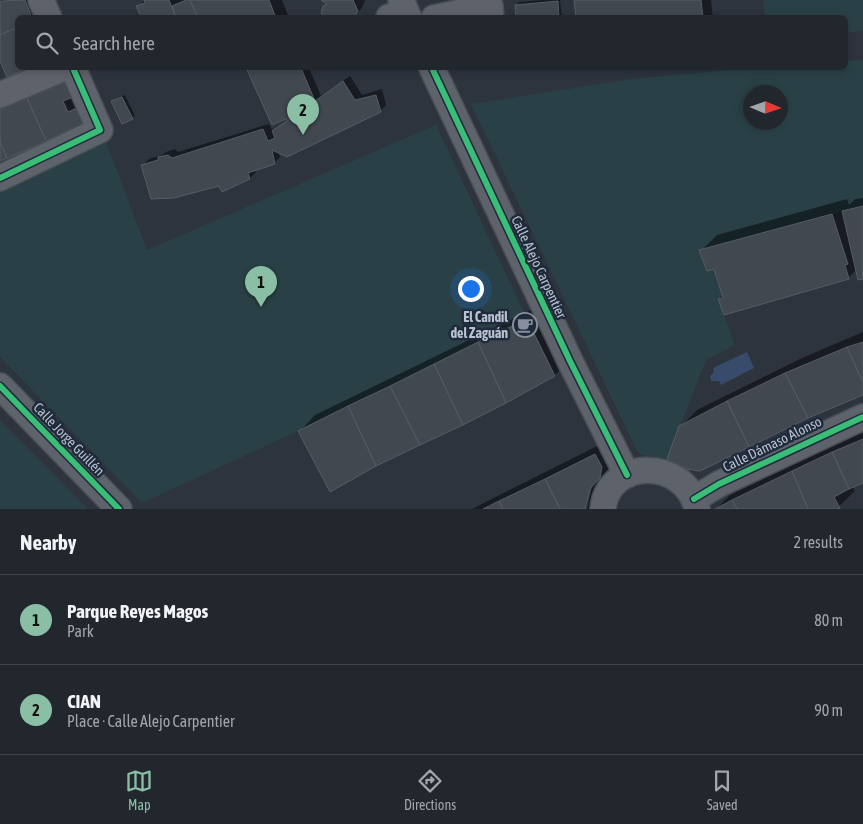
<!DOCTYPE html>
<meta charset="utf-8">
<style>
body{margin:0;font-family:"Asap Condensed",sans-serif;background:#2a2f36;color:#f1f3f6}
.compass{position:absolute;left:743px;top:85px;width:45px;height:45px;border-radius:50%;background:#22272e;box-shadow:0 2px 8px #0003;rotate:92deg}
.you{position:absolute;left:470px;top:288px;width:18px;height:18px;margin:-12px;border:4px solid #fff;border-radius:50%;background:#1a73e8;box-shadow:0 0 0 8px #1a73e833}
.badge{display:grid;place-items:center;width:32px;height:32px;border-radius:50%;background:#8abfa5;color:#111;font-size:16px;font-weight:700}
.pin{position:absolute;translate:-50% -41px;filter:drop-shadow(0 1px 2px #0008)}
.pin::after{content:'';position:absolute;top:26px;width:18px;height:15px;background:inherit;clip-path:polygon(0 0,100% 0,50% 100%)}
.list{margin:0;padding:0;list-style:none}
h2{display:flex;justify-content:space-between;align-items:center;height:65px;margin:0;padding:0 20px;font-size:21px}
h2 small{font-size:16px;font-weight:400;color:#a2a5aa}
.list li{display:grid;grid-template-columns:32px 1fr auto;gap:15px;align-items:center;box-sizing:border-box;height:90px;padding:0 20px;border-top:1px solid #3f444a}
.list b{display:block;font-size:19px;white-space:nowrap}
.list p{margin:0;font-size:16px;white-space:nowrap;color:#a2a5aa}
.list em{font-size:16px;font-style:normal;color:#a2a5aa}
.icon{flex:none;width:28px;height:28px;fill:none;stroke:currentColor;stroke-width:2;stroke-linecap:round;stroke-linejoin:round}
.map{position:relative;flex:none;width:863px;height:509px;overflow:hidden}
.search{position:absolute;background:#22272e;box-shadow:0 2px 8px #0003;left:15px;right:15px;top:15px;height:55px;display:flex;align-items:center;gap:12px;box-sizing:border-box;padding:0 18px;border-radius:8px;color:#a2a5aa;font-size:19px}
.sheet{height:245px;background:#22272e}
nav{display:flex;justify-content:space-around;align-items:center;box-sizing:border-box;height:70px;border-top:1px solid #3f444a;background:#22272e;font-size:14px;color:#a2a5aa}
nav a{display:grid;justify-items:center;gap:2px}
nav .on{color:#8abfa5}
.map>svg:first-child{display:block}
.green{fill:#294146;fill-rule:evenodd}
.water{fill:#374c6a}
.shadow{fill:#0007}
.building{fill:#424850;stroke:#555c65}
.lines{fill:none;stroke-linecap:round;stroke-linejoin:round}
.minor-casing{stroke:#4a4f57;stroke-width:28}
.minor{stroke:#5e636b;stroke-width:25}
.cycleway-casing{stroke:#1f2a3b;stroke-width:9}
.cycleway{stroke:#3abd76;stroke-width:6}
.labels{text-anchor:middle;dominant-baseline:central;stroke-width:5;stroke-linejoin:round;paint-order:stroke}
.street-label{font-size:14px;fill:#b8c1cf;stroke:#1f2a3b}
.poi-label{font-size:14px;font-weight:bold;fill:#b8c1cf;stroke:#1f2a3b;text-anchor:end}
</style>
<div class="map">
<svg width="863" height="509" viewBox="0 0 863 509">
<rect width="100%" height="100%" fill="#2d343e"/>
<g class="green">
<polygon points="763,0 863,0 863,31 846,33 846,18 765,17"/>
<path d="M863 60V206L700 250 707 271 714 269 723 298 718 299 735 345 706 360 667 459 642 455 637 451 471 104 632 79 751 68H846V61ZM750 92H780V122H750Z"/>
<polygon points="436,125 527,319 298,431 142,503 0,357 0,189 106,142 147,250"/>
<polygon points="0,421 88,509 0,509"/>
</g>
<polygon class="water" points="747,352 754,368 721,385 719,381 711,381 710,376 714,372 713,368"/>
<g class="shadow">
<polygon points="0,0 47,0 55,18 18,18 18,68 23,68 7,75 0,58"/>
<polygon points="145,0 282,0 289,18 138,18 141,14 138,7"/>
<polygon points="323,0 365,0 362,8 352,18 337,14 333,17 324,15 324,6 328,3"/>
<polygon points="542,0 560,0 562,18 518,18 516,5 519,2"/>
<polygon points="576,0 711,0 713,18 577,18"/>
<polygon points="79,68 84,123 0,159 0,102"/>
<polygon points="252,68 309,68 321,96 350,76 362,95 382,89 386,105 380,111 279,152 280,157 274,163 255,169 256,172 250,178 219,184 143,165 149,159 162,155 166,152 175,149 178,152 269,124 273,132 288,120 249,71"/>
<polygon points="125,95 135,116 132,118 113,101"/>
<polygon points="863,198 863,277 857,269 848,278 719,299 723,295 714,268 701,251 717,235 847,199 849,205 855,199"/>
<polygon points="543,304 570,359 555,375 462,424 300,431 315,415"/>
<polygon points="863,332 863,394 681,426 697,410 802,358"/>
<polygon points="863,431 863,482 853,487 855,491 836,509 810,509 809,507 805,509 716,509 730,495"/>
<polygon points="611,439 616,461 606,472 597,509 587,509 593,483 591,483 584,509 472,509"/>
</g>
<g class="building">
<polygon points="25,0 32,18 18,18 18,27 0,35 0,1"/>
<polygon points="144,0 169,0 176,18 136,18 140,15 136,6 145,3"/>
<polygon points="186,0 190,0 198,18 176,18 172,6"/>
<polygon points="190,0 269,0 276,18 198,18"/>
<polygon points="321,0 353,0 358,11 354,18 339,18 337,15 326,18 321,13 323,6 327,4"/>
<polygon points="574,0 701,0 703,18 576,18"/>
<polygon points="558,1 559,18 516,18 515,5"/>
<polygon points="18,27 18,68 23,70 7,77 0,61 0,35"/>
<polygon points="254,68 301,68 315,101 343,81 355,100 376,95 381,112 287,157 272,150 275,164 248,173 250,179 222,192 219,186 174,198 151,199 141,165 158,160 158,157 168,155 172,158 263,129 268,141 275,138 272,131 287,121 286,119 272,125 247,70"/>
<polygon points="65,81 73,97 63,101 68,112 77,108 84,124 46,141 27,98"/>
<polygon points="122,97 133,119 122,124 111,101"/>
<polygon points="27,98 46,141 7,158 0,142 0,109"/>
<polygon points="0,142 7,158 0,161"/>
<polygon points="863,206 863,279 858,280 842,211"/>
<polygon points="832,214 848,264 845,265 849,279 724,315 718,299 723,298 714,269 707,271 699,250"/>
<polygon points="527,319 555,376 506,403 478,342"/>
<polygon points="478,342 506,403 463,425 434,364"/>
<polygon points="863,342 863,383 847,347"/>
<polygon points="847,347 863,383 863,395 808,418 785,373"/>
<polygon points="434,364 463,425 420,445 390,386"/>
<polygon points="785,373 808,418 749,447 727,401"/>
<polygon points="390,386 420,445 376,466 348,406"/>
<polygon points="727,401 749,447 700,471 687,469 667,459 679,426"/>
<polygon points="348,406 376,466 330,492 298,431"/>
<polygon points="863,439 863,483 849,489 832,452"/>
<polygon points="832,452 849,489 834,497 840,508 837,509 808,509 792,471"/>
<polygon points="595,454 602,467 600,478 590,489 585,509 560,509 545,479"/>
<polygon points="792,471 808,509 737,509 732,500"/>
<polygon points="545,479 560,509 503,509 499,501"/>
<polygon points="732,500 737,509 715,509"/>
<polygon points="499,501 503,509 483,509"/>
</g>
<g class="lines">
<defs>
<g id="minor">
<polyline points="41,0 49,18"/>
<polyline points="401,0 409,18"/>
<polyline points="389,18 389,17"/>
<polyline points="434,18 490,6 491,18"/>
<polyline points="432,68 570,361 627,475"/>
<polyline points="0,95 64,68"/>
<polyline points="0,178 100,130 73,68"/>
<polyline points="0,386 119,509"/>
<polyline points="694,499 719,484 863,417"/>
<path d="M603 509C608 457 686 458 697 509"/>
</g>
</defs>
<use href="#minor" class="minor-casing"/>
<use href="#minor" class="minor"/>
<defs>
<g id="cycleway">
<polyline points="432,68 570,361 627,475"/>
<polyline points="0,178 100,130 73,68"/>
<polyline points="0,386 119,509"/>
<polyline points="694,499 719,484 863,417"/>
</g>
</defs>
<use href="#cycleway" class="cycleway-casing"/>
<use href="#cycleway" class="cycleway"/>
</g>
<defs>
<symbol id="cafe-ring" viewBox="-11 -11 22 22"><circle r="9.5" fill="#1f2a3b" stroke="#87909c" stroke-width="1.5"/><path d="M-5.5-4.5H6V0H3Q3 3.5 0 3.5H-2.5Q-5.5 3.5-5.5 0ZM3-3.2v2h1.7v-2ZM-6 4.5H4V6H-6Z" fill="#87909c"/></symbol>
</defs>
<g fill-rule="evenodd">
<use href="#cafe-ring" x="511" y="311" width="28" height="28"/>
</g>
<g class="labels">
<g class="street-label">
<text transform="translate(539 267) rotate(65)">Calle Alejo Carpentier</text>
<text transform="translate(69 439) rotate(46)">Calle Jorge Guillén</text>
<text transform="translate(772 444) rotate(-26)">Calle Dámaso Alonso</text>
</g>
<g class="poi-label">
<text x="508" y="317">El Candil<tspan x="508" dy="16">del Zaguán</tspan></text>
</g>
</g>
</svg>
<svg class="compass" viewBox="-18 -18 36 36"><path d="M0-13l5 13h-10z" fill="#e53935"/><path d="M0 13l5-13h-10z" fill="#a2a5aa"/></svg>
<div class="you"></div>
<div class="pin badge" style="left:261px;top:307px">1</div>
<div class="pin badge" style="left:303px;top:135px">2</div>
<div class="search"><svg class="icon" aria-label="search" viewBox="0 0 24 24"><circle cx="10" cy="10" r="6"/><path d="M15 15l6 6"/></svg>Search here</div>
</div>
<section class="sheet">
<h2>Nearby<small>2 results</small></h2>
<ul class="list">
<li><span class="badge">1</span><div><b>Parque Reyes Magos</b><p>Park</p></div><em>80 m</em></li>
<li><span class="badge">2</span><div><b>CIAN</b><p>Place · Calle Alejo Carpentier</p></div><em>90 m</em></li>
</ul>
</section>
<nav>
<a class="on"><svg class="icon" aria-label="map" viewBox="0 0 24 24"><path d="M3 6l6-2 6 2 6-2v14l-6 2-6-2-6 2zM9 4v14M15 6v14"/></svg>Map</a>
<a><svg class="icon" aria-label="directions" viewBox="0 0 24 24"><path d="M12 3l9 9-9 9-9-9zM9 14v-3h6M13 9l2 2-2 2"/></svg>Directions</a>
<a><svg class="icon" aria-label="saved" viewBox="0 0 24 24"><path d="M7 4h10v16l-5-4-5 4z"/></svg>Saved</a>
</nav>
